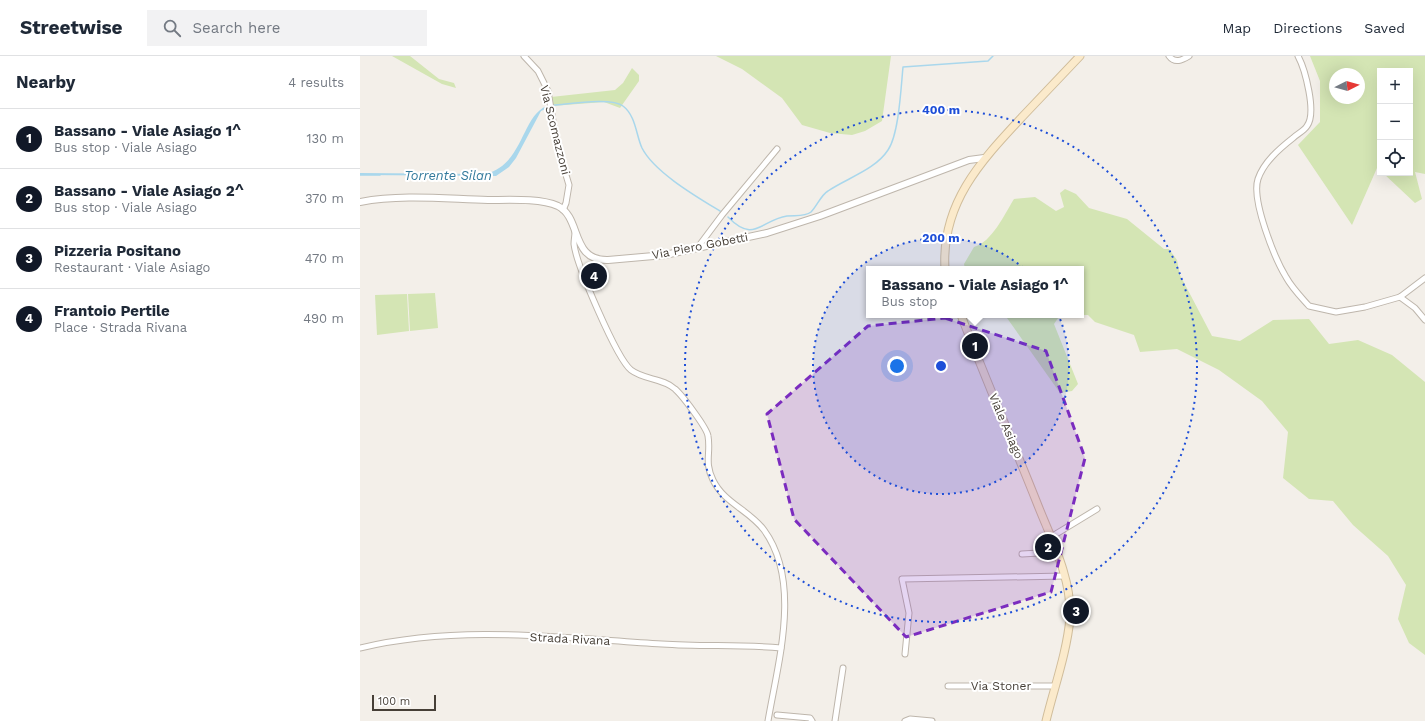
<!DOCTYPE html>
<meta charset="utf-8">
<style>
body{margin:0;font-family:"Work Sans",sans-serif;background:#f2f2f3;color:#1f2937}
.controls{position:absolute;right:12px;top:12px;display:grid;overflow:hidden;border-radius:0px;box-shadow:0 4px 16px #0002}
.controls button{width:36px;height:36px;display:grid;place-items:center;padding:0;border:0;border-bottom:1px solid #e0e1e3;background:#fff;color:#1f2937;font:20px sans-serif}
.compass{position:absolute;left:969px;top:12px;width:36px;height:36px;border-radius:50%;background:#fff;box-shadow:0 4px 16px #0002;rotate:84deg}
.scale{position:absolute;left:12px;bottom:10px;width:64px;box-sizing:border-box;padding-left:4px;border:2px solid #463f37;border-top:0;font-size:11px;line-height:14px;white-space:nowrap;color:#463f37;-webkit-text-stroke:3px #fff;paint-order:stroke}
.you{position:absolute;left:537px;top:310px;width:14px;height:14px;margin:-10px;border:3px solid #fff;border-radius:50%;background:#1a73e8;box-shadow:0 0 0 6px #1a73e833}
.badge{display:grid;place-items:center;width:26px;height:26px;border-radius:50%;background:#111827;color:#fff;font-size:13px;font-weight:700}
.pin{position:absolute;translate:-50% -50%;border:2px solid #fff;box-shadow:0 1px 4px #0006}
.popup{position:absolute;left:506px;top:210px;width:218px;height:52px;box-sizing:border-box;display:grid;place-content:center;border-radius:0px;background:#fff;filter:drop-shadow(0 1px 3px #0005);font-size:13px;white-space:nowrap;color:#747a83}
.popup b{font-size:15px;color:#1f2937}
.popup::after{content:'';position:absolute;left:50%;top:100%;margin-left:-8px;border:8px solid transparent;border-top-color:#fff}
.list{margin:0;padding:0;list-style:none}
h2{display:flex;justify-content:space-between;align-items:center;height:52px;margin:0;padding:0 16px;font-size:17px}
h2 small{font-size:13px;font-weight:400;color:#747a83}
.list li{display:grid;grid-template-columns:26px 1fr auto;gap:12px;align-items:center;box-sizing:border-box;height:60px;padding:0 16px;border-top:1px solid #e0e1e3}
.list b{display:block;font-size:15px;white-space:nowrap}
.list p{margin:0;font-size:13px;white-space:nowrap;color:#747a83}
.list em{font-size:13px;font-style:normal;color:#747a83}
.icon{flex:none;width:22px;height:22px;fill:none;stroke:currentColor;stroke-width:2;stroke-linecap:round;stroke-linejoin:round}
.map{position:relative;flex:none;width:1065px;height:665px;overflow:hidden}
header{display:flex;align-items:center;gap:24px;box-sizing:border-box;height:56px;padding:0 20px;background:#fff;border-bottom:1px solid #e0e1e3}
header strong{font-size:19px}
nav{display:flex;gap:22px;margin-inline-start:auto;font-size:14px}
.search{width:280px;height:36px;background:#f2f2f3;display:flex;align-items:center;gap:10px;box-sizing:border-box;padding:0 14px;border-radius:0px;color:#747a83;font-size:15px}
main{display:flex}
aside{flex:1;background:#fff}
.map>svg:first-child{display:block}
.green{fill:#d4e5b4;fill-rule:evenodd}
.water{fill:#a9d7ec}
.lines{fill:none;stroke-linecap:round;stroke-linejoin:round}
.stream{stroke:#a9d7ec;stroke-width:1.5}
.minor-casing{stroke:#beb6ac;stroke-width:7}
.tertiary-casing{stroke:#beb6ac;stroke-width:8}
.secondary-casing{stroke:#d0bd9b;stroke-width:9}
.minor{stroke:#fff;stroke-width:5}
.tertiary{stroke:#fff;stroke-width:6}
.secondary{stroke:#fbeacb;stroke-width:7}
.marked{fill:#7b2cbf;fill-opacity:0.2;stroke:#7b2cbf;stroke-width:3;stroke-dasharray:8 5;stroke-linejoin:round}
.ring{fill:none;stroke:#1d4ed8;stroke-width:2;stroke-dasharray:2 4}
.labels{text-anchor:middle;dominant-baseline:central;stroke-width:4;stroke-linejoin:round;paint-order:stroke}
.street-label{font-size:12px;fill:#463f37;stroke:#fff}
.water-label{font-size:13px;font-style:italic;fill:#337a9c;stroke:#fff}
.centre{fill:#1d4ed8;stroke:#fff;stroke-width:2}
.ring-label{font-size:12px;text-anchor:middle;font-weight:bold;fill:#1d4ed8;stroke:#fff;stroke-width:4;stroke-linejoin:round;paint-order:stroke}
</style>
<header>
<strong>Streetwise</strong>
<div class="search"><svg class="icon" aria-label="search" viewBox="0 0 24 24"><circle cx="10" cy="10" r="6"/><path d="M15 15l6 6"/></svg>Search here</div>
<nav><a>Map</a><a>Directions</a><a>Saved</a></nav>
</header>
<main>
<aside>
<h2>Nearby<small>4 results</small></h2>
<ul class="list">
<li><span class="badge">1</span><div><b>Bassano - Viale Asiago 1^</b><p>Bus stop · Viale Asiago</p></div><em>130 m</em></li>
<li><span class="badge">2</span><div><b>Bassano - Viale Asiago 2^</b><p>Bus stop · Viale Asiago</p></div><em>370 m</em></li>
<li><span class="badge">3</span><div><b>Pizzeria Positano</b><p>Restaurant · Viale Asiago</p></div><em>470 m</em></li>
<li><span class="badge">4</span><div><b>Frantoio Pertile</b><p>Place · Strada Rivana</p></div><em>490 m</em></li>
</ul>
</aside>
<div class="map">
<svg width="1065" height="665" viewBox="0 0 1065 665">
<rect width="100%" height="100%" fill="#f3efe9"/>
<g class="green">
<polygon points="32,0 50,0 79,23 94,27 96,32 82,28"/>
<polygon points="356,0 531,0 522,65 505,75 492,79 470,77 442,69 422,42 382,13"/>
<path d="M950 0H1065V118L1055 116 1062 143 1055 147 1023 117H1050V15H1020V115L1017 112 992 169 938 89 960 66V25ZM975 18H999V42H975Z"/>
<polygon points="272,12 279,19 279,25 260,52 244,46 192,50 191,41 255,34 263,27"/>
<path d="M705 133 716 138 729 152 767 163 804 193H809L817 204 820 219 852 280 880 285 913 264 949 263 969 288 998 284 1032 299 1065 326V599L1049 587 1038 563 1046 529 1028 500 993 469 973 445 949 443 923 422 928 376 902 345 859 314 817 293 780 296 774 279 735 266 728 259H721V213H605L604 208 614 191C632 186 644 159 654 143L675 141 696 155 704 151 700 137Z"/>
<polygon points="75,237 78,272 50,275 48,238"/>
<polygon points="47,238 49,275 17,279 15,239"/>
<polygon points="643,259 700,259 694,268 718,328 712,335 700,337 647,262"/>
</g>
<path class="water" d="M190 49V51L181 55 156 102 149 111 136 120 0 119V117L125 118C165 109 161 56 190 49Z"/>
<g class="lines">
<g class="stream">
<path d="M194 49C209 48 252 41 263 50 276 60 276 79 282 92 294 116 337 141 360 155"/>
<polyline points="0,119 20,119"/>
<path d="M368 161C394 188 401 164 427 160 435 159 445 161 451 156 457 150 461 139 468 135 487 122 515 114 528 94 539 78 541 31 543 11L628 5 633 0"/>
</g>
<defs>
<g id="minor">
<polyline points="164,0 178,15 188,35 197,89 209,129 206,147 203,154"/>
<path d="M809 0C815 8 822 4 829 0"/>
<path d="M938 0C945 13 957 57 947 70 944 75 937 78 933 82 919 93 904 106 898 123 891 144 915 203 926 221 932 232 941 241 949 250L976 256 1005 251 1040 241 1065 222"/>
<path d="M215 176C215 180 214 184 214 188 216 208 257 303 271 314 284 324 303 322 315 333 322 339 347 372 348 380 351 397 344 406 353 424 364 447 389 454 404 474 442 526 418 606 408 665"/>
<polyline points="338,191 362,159 417,93"/>
<polyline points="1040,241 1055,252 1065,264"/>
<polyline points="691,481 737,453"/>
<polyline points="662,498 696,496"/>
<path d="M0 592C99 568 202 582 302 588 342 591 382 588 421 592"/>
<polyline points="545,598 549,557 542,523 705,520"/>
<polyline points="588,630 694,630"/>
<polyline points="417,659 450,662 452,665"/>
<polyline points="475,665 483,612"/>
<polyline points="545,665 550,663 572,665"/>
</g>
<path id="tertiary" d="M0 146C42 138 86 143 128 144 148 144 180 142 198 150 222 162 210 205 248 204L305 199 407 177 460 160 609 104 624 102"/>
<g id="secondary">
<path d="M585 213C581 147 621 105 663 60 682 40 701 20 720 0"/>
<path d="M601 259C625 322 652 384 677 447 691 483 712 522 710 562 707 596 694 632 686 665"/>
</g>
</defs>
<use href="#minor" class="minor-casing"/>
<use href="#tertiary" class="tertiary-casing"/>
<use href="#secondary" class="secondary-casing"/>
<use href="#minor" class="minor"/>
<use href="#tertiary" class="tertiary"/>
<use href="#secondary" class="secondary"/>
</g>
<path class="marked" d="M585 262 686 295 725 402 691 536 546 581 434 463 407 358 508 270Z"/>
<circle cx="581" cy="310" r="128" fill="#1d4ed8" fill-opacity=".12"/>
<g class="ring">
<circle cx="581" cy="310" r="128"/>
<circle cx="581" cy="310" r="256"/>
</g>
<g class="labels">
<g class="street-label">
<text transform="translate(195 74) rotate(76)">Via Scomazzoni</text>
<text transform="translate(340 190) rotate(-11)">Via Piero Gobetti</text>
<text transform="translate(646 370) rotate(67)">Viale Asiago</text>
<text transform="translate(210 583) rotate(3)">Strada Rivana</text>
<text x="641" y="630">Via Stoner</text>
</g>
<g class="water-label">
<text x="88" y="119">Torrente Silan</text>
</g>
</g>
<circle cx="581" cy="310" r="6" class="centre"/>
<g class="ring-label">
<text x="581" y="58">400 m</text>
<text x="581" y="186">200 m</text>
</g>
</svg>
<div class="controls">
<button>+</button>
<button>−</button>
<button><svg class="icon" aria-label="locate" viewBox="0 0 24 24"><circle cx="12" cy="12" r="6"/><path d="M12 2v4M12 18v4M2 12h4M18 12h4"/></svg></button>
</div>
<svg class="compass" viewBox="-18 -18 36 36"><path d="M0-13l5 13h-10z" fill="#e53935"/><path d="M0 13l5-13h-10z" fill="#747a83"/></svg>
<div class="scale">100 m</div>
<div class="you"></div>
<div class="pin badge" style="left:615px;top:290px">1</div>
<div class="popup"><b>Bassano - Viale Asiago 1^</b>Bus stop</div>
<div class="pin badge" style="left:688px;top:491px">2</div>
<div class="pin badge" style="left:716px;top:555px">3</div>
<div class="pin badge" style="left:234px;top:220px">4</div>
</div>
</main>
